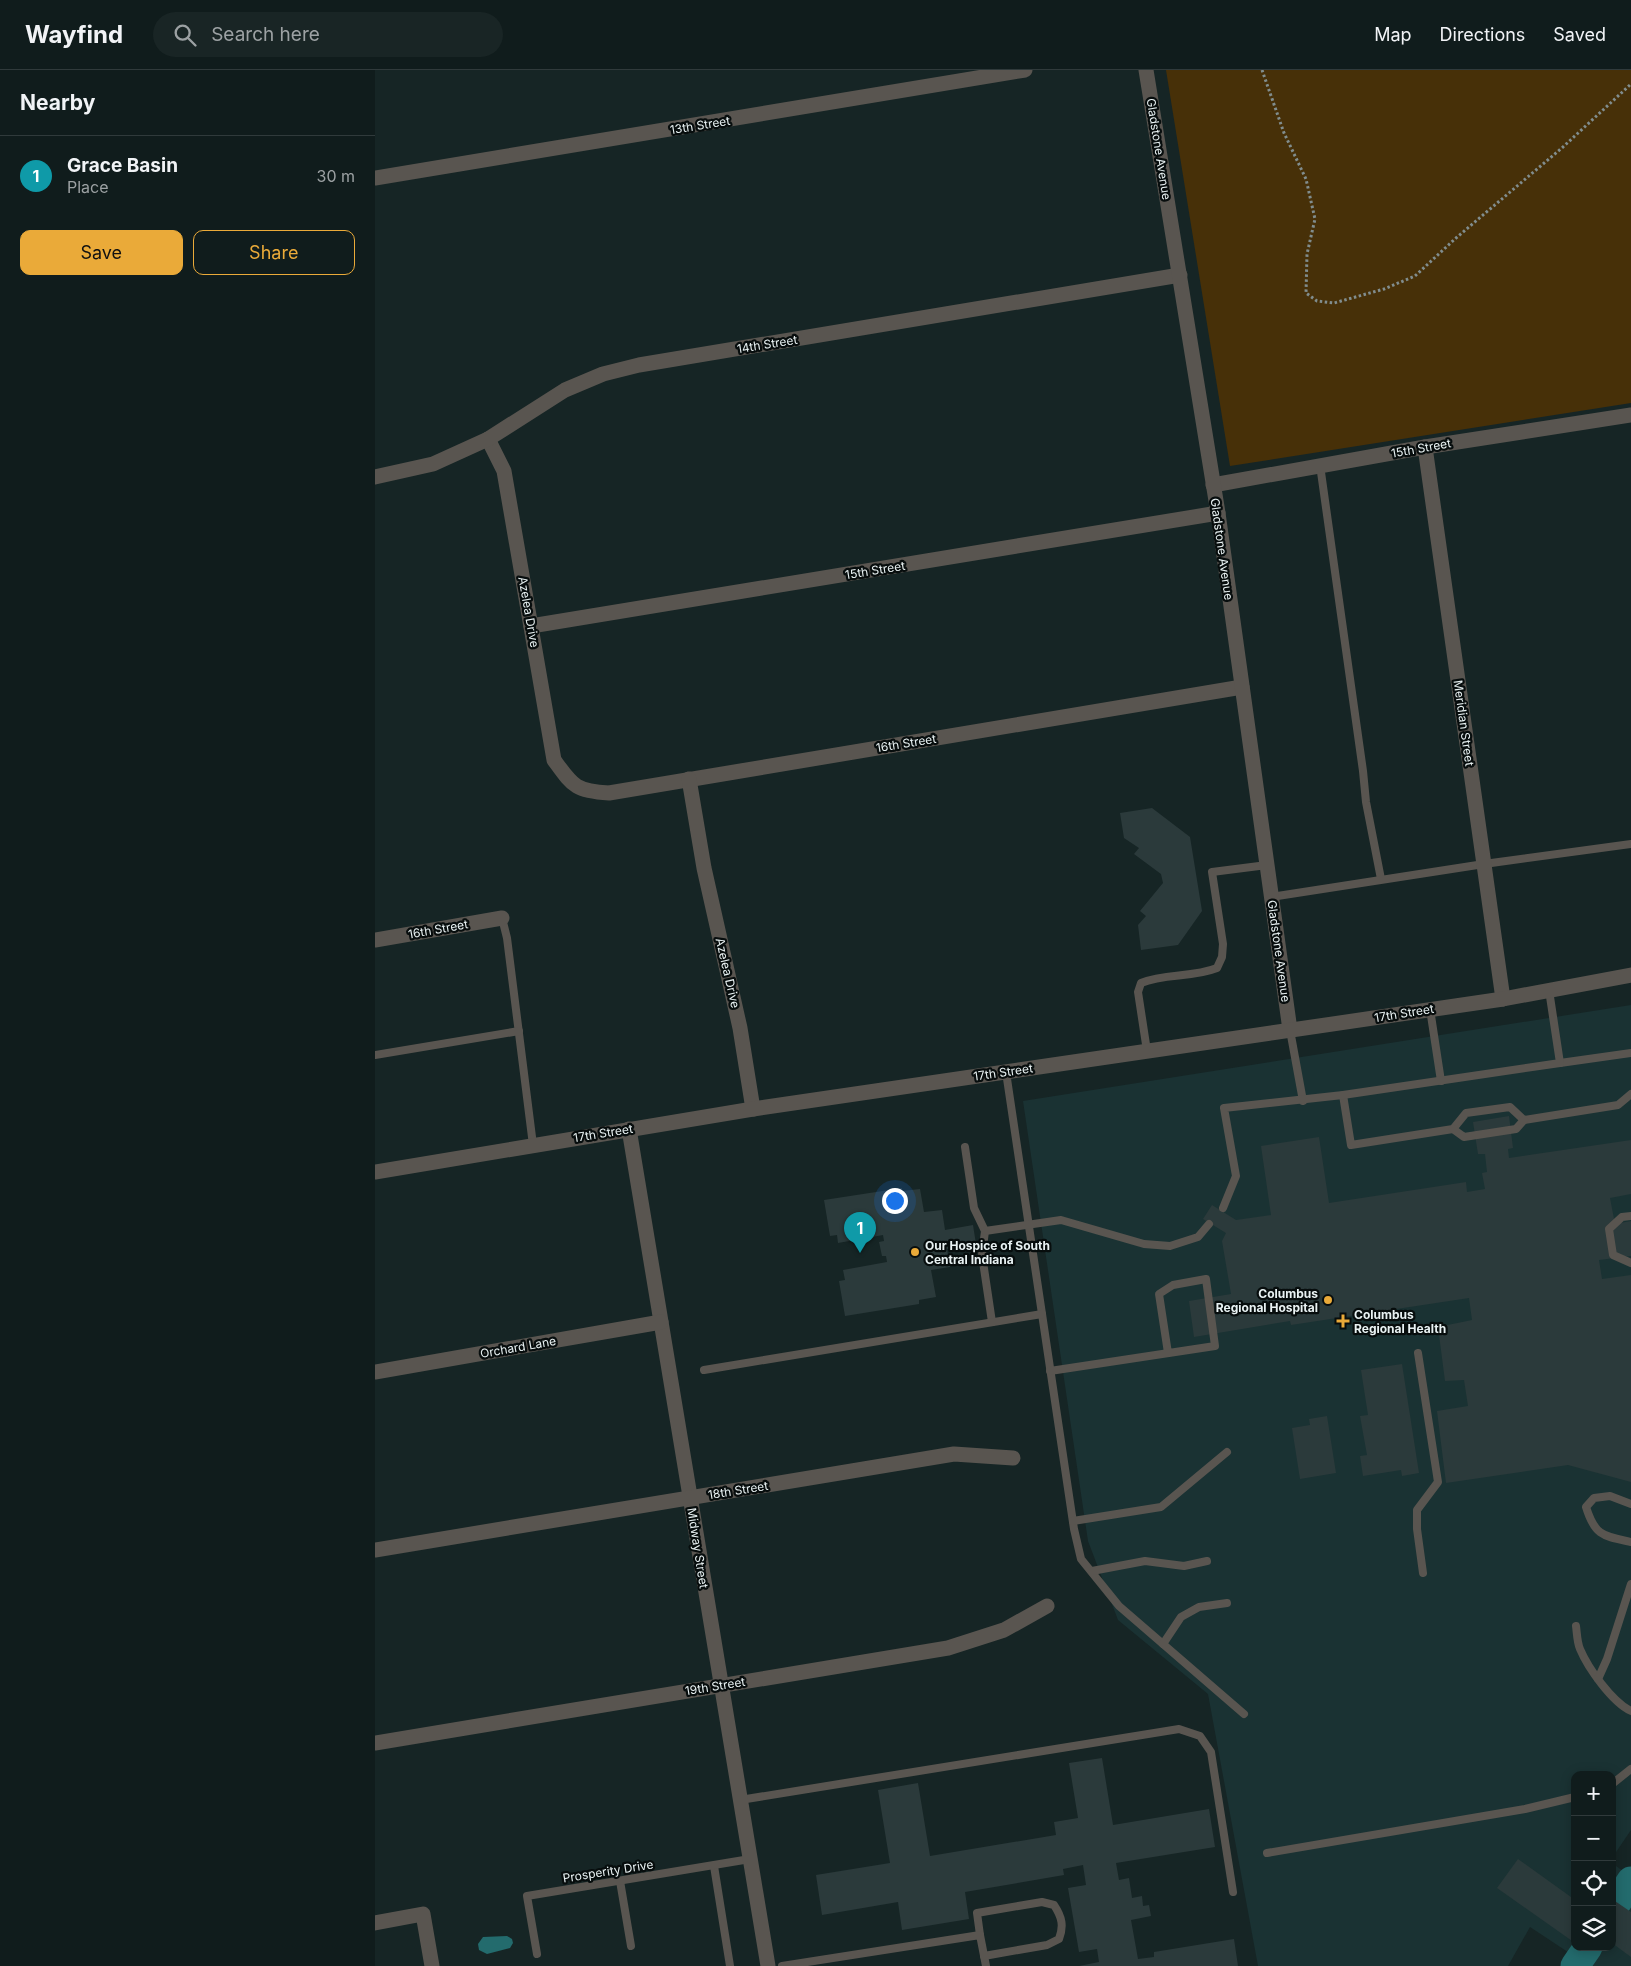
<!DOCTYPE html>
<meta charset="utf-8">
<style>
body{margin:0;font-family:Inter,sans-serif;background:#192525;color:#f1f3f6}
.controls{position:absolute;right:15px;bottom:15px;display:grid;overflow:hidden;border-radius:10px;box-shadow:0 2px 12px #0003}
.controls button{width:45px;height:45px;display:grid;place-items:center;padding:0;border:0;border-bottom:1px solid #303a3b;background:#101c1c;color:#f1f3f6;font:25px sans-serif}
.you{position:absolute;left:519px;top:1130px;width:18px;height:18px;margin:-12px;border:4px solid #fff;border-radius:50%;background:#1a73e8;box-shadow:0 0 0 8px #1a73e833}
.badge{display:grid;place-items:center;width:32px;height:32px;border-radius:50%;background:#eaaa39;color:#fff;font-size:16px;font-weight:700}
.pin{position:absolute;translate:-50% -41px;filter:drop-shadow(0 1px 2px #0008)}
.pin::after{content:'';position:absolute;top:26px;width:18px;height:15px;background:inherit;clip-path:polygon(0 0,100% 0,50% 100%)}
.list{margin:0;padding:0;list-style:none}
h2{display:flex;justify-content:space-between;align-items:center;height:65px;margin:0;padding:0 20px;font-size:21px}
h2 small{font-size:16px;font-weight:400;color:#9ca1a3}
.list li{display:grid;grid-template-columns:32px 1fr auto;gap:15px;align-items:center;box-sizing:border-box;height:80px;padding:0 20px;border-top:1px solid #303a3b}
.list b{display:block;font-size:19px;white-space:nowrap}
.list p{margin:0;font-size:16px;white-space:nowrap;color:#9ca1a3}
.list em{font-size:16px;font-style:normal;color:#9ca1a3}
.actions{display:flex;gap:10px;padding:15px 20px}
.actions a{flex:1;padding:11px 0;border:1px solid #eaaa39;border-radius:10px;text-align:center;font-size:18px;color:#eaaa39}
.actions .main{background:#eaaa39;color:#111}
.icon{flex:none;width:28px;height:28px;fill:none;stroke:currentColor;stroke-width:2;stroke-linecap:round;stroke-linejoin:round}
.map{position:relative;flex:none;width:1256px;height:1896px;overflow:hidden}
header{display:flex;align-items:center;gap:30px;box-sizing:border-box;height:70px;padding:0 25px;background:#101c1c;border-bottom:1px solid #303a3b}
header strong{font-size:24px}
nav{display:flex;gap:28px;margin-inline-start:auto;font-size:18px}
.search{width:350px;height:45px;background:#192525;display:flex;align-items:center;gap:12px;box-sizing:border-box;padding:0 18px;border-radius:28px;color:#9ca1a3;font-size:19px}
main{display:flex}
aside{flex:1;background:#101c1c}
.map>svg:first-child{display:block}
.built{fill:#1a3233}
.green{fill:#473008}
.water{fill:#236b6d}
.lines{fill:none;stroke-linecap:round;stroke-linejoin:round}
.river{stroke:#236b6d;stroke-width:29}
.building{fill:#2b3a3b}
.path{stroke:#818d8e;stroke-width:3;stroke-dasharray:2.5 2.5;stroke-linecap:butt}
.service{stroke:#595550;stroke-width:8}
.minor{stroke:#595550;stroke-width:15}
.tertiary{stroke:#595550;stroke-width:15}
.poi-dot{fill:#eaaa39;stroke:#070d0d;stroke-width:2}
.labels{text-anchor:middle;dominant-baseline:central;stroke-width:4.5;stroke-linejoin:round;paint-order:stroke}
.street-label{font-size:12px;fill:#e9f2f3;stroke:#070d0d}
.poi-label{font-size:12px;font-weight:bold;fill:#e9f2f3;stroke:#070d0d;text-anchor:start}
</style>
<header>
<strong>Wayfind</strong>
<div class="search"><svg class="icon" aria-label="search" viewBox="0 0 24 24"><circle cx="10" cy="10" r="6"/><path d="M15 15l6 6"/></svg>Search here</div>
<nav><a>Map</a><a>Directions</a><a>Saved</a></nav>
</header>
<main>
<aside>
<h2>Nearby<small></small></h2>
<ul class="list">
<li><span class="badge" style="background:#0f9aa8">1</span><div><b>Grace Basin</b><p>Place</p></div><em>30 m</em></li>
</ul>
<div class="actions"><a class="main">Save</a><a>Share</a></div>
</aside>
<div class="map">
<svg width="1256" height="1896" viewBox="0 0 1256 1896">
<rect width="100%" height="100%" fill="#162525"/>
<polygon class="built" points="1256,935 1256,1760 1237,1788 1237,1705 1200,1705 1200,1877 1237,1877 1237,1793 1256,1807 1256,1896 1214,1896 1155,1857 1133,1896 883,1896 833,1624 743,1550 713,1471 648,1031"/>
<polygon class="green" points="791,0 1256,0 1256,333 855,396"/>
<polygon class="water" points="132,1866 137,1869 138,1873 135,1878 112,1884 104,1880 103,1874 108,1867"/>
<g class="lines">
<g class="river">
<polyline points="1237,1840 1256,1811"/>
<polyline points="1200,1896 1213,1877"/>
</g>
</g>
<g class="building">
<polygon points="777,738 815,767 827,841 803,875 766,880 763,855 771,846 765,841 788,813 786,804 759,784 764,778 749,768 745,743"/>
<polygon points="1134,1046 1138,1078 1133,1079 1134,1088 1256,1070 1256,1124 1235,1128 1240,1154 1256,1151 1256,1186 1224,1190 1227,1209 1256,1205 1256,1412 1193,1395 1071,1413 1062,1341 1093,1336 1089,1310 1070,1311 1063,1257 1097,1250 1094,1228 916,1255 915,1251 819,1267 814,1231 856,1224 847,1171 851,1163 828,1149 837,1135 861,1150 896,1145 886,1076 944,1067 954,1133 1091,1112 1092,1122 1110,1119 1107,1103 1112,1102 1110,1084 1103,1084 1098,1052"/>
<polygon points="527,1118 527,1121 545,1119 549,1142 567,1140 570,1160 598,1155 601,1174 572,1179 575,1197 556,1200 561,1227 544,1230 544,1234 470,1246 464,1211 470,1210 468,1200 512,1192 511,1186 507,1186 504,1172 509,1171 508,1165 463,1173 462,1165 455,1166 449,1130"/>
<polygon points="1027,1294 1044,1403 1027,1406 1026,1400 988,1406 985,1386 992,1385 985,1346 993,1345 986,1300"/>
<polygon points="952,1346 961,1403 925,1409 917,1358 935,1355 934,1349"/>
<polygon points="727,1688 738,1755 834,1739 840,1777 741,1793 744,1810 754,1808 757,1828 767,1826 768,1836 774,1835 776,1846 756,1850 763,1889 779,1887 779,1882 859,1869 863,1896 704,1896 724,1892 722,1879 704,1882 693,1818 711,1815 708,1795 688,1799 689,1805 590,1822 594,1849 527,1860 523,1832 447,1845 441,1805 515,1793 503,1720 543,1713 555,1786 681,1765 679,1752 703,1748 694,1693"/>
<polygon points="1143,1789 1196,1827 1200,1821 1200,1873 1122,1818"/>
<polygon points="1237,1829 1256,1842 1256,1887 1237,1873"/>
</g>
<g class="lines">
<polyline class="path" points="887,0 909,63 931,109 940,149 932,184 931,223 942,231 959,233 1009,219 1040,206 1081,168 1188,77 1256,14"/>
<g class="service">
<polyline points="945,395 988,701 991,732 1006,809"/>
<polyline points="896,827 1109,794 1256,774"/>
<polyline points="127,848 132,868 158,1075"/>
<polyline points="1055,939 1066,1011"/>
<polyline points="915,960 928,1031"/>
<path d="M772 981 763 922 766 913C790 903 817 908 842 898L847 887 848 874 837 802 892 795"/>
<polyline points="0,985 144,961"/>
<polyline points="1185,993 1256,983"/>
<polyline points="631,1002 699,1459 706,1489 744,1536 788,1574"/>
<polyline points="968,1025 976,1075 1078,1059 1091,1043 1135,1037 1149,1050 1243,1035 1256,1024"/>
<polyline points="1078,1059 1089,1067 1141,1059 1149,1050"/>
<polyline points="590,1077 599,1138 610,1161 607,1185 617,1252"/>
<polyline points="848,1138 861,1106 849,1038 968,1025 1185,993 1174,920"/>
<polyline points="1256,1146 1247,1147 1234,1159 1238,1185 1256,1193"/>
<polyline points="610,1161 686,1150 769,1174 795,1176 823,1167 834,1154"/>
<polyline points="1043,1283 1063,1412 1042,1440 1042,1459 1048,1503"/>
<polyline points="329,1300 667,1244"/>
<polyline points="675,1301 840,1276 831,1209 798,1215 784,1224 793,1283"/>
<path d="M1256 1434 1235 1426 1219 1428 1211 1437C1220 1466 1228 1466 1256 1472"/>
<polyline points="698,1451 786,1437 852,1382"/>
<polyline points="717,1501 770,1491 809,1496 832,1491"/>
<polyline points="852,1533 824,1537 806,1547 788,1574 869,1644"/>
<path d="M1201 1556C1202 1563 1202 1572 1205 1579 1213 1598 1237 1632 1256 1641"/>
<polyline points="1223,1609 1232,1589 1256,1514"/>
<polyline points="1237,1714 1256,1699"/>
<polyline points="365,1730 804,1659 825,1666 836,1682 858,1822"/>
<polyline points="892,1783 1150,1739 1200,1727"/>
<polyline points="339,1796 355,1896"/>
<polyline points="245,1811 256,1876"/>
<path d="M605 1865 602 1843 667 1832 679 1835C687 1847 689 1856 684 1869L672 1875 609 1886"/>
<polyline points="162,1884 152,1826 375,1789"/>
<polyline points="407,1896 605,1865 611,1896"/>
</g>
<g class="minor">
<polyline points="0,108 650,0"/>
<path d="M113 369 129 401 179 690C198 716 200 721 234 723L867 617"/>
<polyline points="1050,377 1128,929"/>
<polyline points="0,407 58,394 113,369 190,320 228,304 264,295 805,205"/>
<polyline points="838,415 1050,377 1256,345"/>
<polyline points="156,556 843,443"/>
<polyline points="314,709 329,798 365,958 378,1039"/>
<polyline points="0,870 127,848"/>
<polyline points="254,1059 393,1896"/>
<polyline points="0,1302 286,1252"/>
<polyline points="0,1480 579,1384 638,1388"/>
<polyline points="0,1673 573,1578 629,1560 672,1536"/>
<polyline points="0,1853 48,1844 57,1896"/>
</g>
<g class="tertiary">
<polyline points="771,0 843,443 915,960"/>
<polyline points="0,1102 378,1039 1128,929 1256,905"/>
</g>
</g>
<g class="poi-dot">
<circle cx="540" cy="1182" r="5"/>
<circle cx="953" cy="1230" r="5"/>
<path d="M965.5 1243.5h5v5h5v5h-5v5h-5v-5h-5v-5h5z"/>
</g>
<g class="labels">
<g class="street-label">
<text transform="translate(325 55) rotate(-9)">13th Street</text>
<text transform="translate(784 79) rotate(81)">Gladstone Avenue</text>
<text transform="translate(392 274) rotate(-9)">14th Street</text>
<text transform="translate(1046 378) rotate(-10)">15th Street</text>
<text transform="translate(847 479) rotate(82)">Gladstone Avenue</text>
<text transform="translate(500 500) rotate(-9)">15th Street</text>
<text transform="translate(154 542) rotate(80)">Azelea Drive</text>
<text transform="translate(1089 653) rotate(82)">Meridian Street</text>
<text transform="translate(531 673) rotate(-9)">16th Street</text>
<text transform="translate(63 859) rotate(-10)">16th Street</text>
<text transform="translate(904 881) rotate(82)">Gladstone Avenue</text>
<text transform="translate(353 903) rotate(77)">Azelea Drive</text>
<text transform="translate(1029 943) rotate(-9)">17th Street</text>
<text transform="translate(628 1002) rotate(-8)">17th Street</text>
<text transform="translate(228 1063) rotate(-9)">17th Street</text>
<text transform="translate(143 1277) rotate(-10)">Orchard Lane</text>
<text transform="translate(363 1420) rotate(-9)">18th Street</text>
<text transform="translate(323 1478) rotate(81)">Midway Street</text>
<text transform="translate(340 1616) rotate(-9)">19th Street</text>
<text transform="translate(233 1801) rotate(-9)">Prosperity Drive</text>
</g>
<g class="poi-label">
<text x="550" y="1175">Our Hospice of South<tspan x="550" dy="14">Central Indiana</tspan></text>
<text x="943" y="1223" text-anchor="end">Columbus<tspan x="943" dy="14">Regional Hospital</tspan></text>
<text x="979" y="1244">Columbus<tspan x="979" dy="14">Regional Health</tspan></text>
</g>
</g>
</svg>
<div class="controls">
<button>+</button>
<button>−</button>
<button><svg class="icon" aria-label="locate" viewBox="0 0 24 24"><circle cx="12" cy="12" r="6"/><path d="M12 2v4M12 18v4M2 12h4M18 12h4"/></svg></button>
<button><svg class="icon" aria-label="layers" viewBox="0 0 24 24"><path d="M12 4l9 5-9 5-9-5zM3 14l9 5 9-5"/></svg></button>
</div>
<div class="you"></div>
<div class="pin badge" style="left:485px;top:1183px;background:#0f9aa8">1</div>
</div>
</main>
